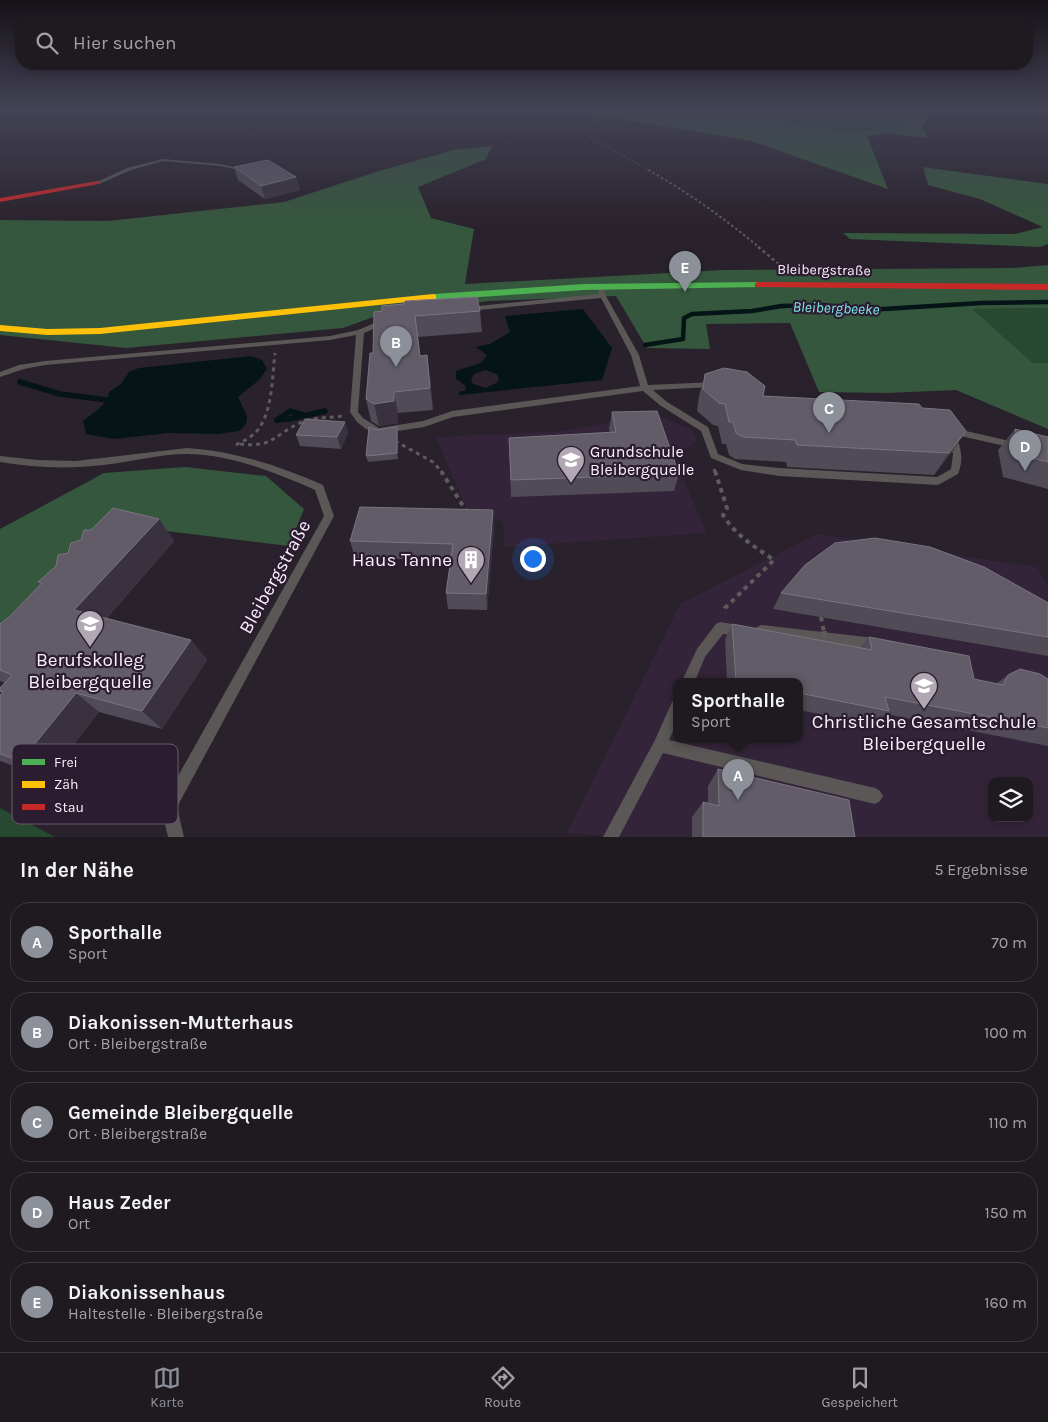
<!DOCTYPE html>
<html lang="de">
<meta charset="utf-8">
<style>
body{margin:0;font-family:Karla,sans-serif;background:#272229;color:#f1f3f6}
.controls{position:absolute;right:15px;bottom:15px;display:grid;overflow:hidden;border-radius:10px;box-shadow:0 2px 8px #0003}
.controls button{width:45px;height:45px;display:grid;place-items:center;padding:0;border:0;border-bottom:1px solid #3c383e;background:#1f1920;color:#f1f3f6;font:25px sans-serif}
.you{position:absolute;left:532px;top:558px;width:18px;height:18px;margin:-12px;border:4px solid #fff;border-radius:50%;background:#1a73e8;box-shadow:0 0 0 8px #1a73e833}
.badge{display:grid;place-items:center;width:32px;height:32px;border-radius:50%;background:#8c9099;color:#fff;font-size:16px;font-weight:700}
.pin{position:absolute;translate:-50% -41px;filter:drop-shadow(0 1px 2px #0008)}
.pin::after{content:'';position:absolute;top:26px;width:18px;height:15px;background:inherit;clip-path:polygon(0 0,100% 0,50% 100%)}
.popup{position:absolute;left:673px;top:678px;width:130px;height:65px;box-sizing:border-box;display:grid;place-content:center;border-radius:10px;background:#1f1920;filter:drop-shadow(0 1px 4px #0005);font-size:16px;white-space:nowrap;color:#a1a0a5}
.popup b{font-size:19px;color:#f1f3f6}
.popup::after{content:'';position:absolute;left:50%;top:100%;margin-left:-10px;border:10px solid transparent;border-top-color:#1f1920}
.list{margin:0;padding:0;list-style:none}
h2{display:flex;justify-content:space-between;align-items:center;height:65px;margin:0;padding:0 20px;font-size:21px}
h2 small{font-size:16px;font-weight:400;color:#a1a0a5}
.list li{display:grid;grid-template-columns:32px 1fr auto;gap:15px;align-items:center;box-sizing:border-box;height:80px;margin:0 10px 10px;padding:0 10px;border:1px solid #3c383e;border-radius:20px}
.list b{display:block;font-size:19px;white-space:nowrap}
.list p{margin:0;font-size:16px;white-space:nowrap;color:#a1a0a5}
.list em{font-size:16px;font-style:normal;color:#a1a0a5}
.icon{flex:none;width:28px;height:28px;fill:none;stroke:currentColor;stroke-width:2;stroke-linecap:round;stroke-linejoin:round}
.map{position:relative;flex:none;width:1048px;height:837px;overflow:hidden}
.search{position:absolute;background:#1f1920;box-shadow:0 2px 8px #0003;left:15px;right:15px;top:15px;height:55px;display:flex;align-items:center;gap:12px;box-sizing:border-box;padding:0 18px;border-radius:20px;color:#a1a0a5;font-size:19px}
.sheet{height:515px;background:#1f1920}
nav{display:flex;justify-content:space-around;align-items:center;box-sizing:border-box;height:70px;border-top:1px solid #3c383e;background:#1f1920;font-size:14px;color:#a1a0a5}
nav a{display:grid;justify-items:center;gap:2px}
nav .on{color:#8c9099}
.map>svg:first-child{display:block}
.built{fill:#342439;fill-rule:evenodd}
.green{fill:#284931}
.forest{fill:#35573d}
.water{fill:#051417;fill-rule:evenodd}
.lines{fill:none;stroke-linecap:round;stroke-linejoin:round}
.stream-far1{stroke:#051417;stroke-width:4.5}
.stream{stroke:#051417;stroke-width:5.5}
.path-far4{stroke:#5f5b5d;stroke-width:1;stroke-dasharray:2 2;stroke-linecap:butt}
.path-far3{stroke:#5f5b5d;stroke-width:2;stroke-dasharray:2.5 2.5;stroke-linecap:butt}
.path-far2{stroke:#5f5b5d;stroke-width:2.5;stroke-dasharray:3 3;stroke-linecap:butt}
.path-far1{stroke:#5f5b5d;stroke-width:3;stroke-dasharray:4 4;stroke-linecap:butt}
.path{stroke:#5f5b5d;stroke-width:4;stroke-dasharray:4.5 4.5;stroke-linecap:butt}
.lane{fill:#5a5756;fill-rule:evenodd}
.fast{fill:#4caf50;fill-rule:evenodd}
.slow{fill:#ffc107;fill-rule:evenodd}
.jam{fill:#c62828;fill-rule:evenodd}
.path-bridge-far1{stroke:#5f5b5d;stroke-width:4;stroke-dasharray:4.5 4.5;stroke-linecap:butt}
.path-bridge{stroke:#5f5b5d;stroke-width:5;stroke-dasharray:6 6;stroke-linecap:butt}
.wall{fill:#504b57}
.shaded-wall{fill:#39323e}
.building{fill:#625c68;stroke:#7a7480}
.labels{text-anchor:middle;dominant-baseline:central;stroke-width:4.5;stroke-linejoin:round;paint-order:stroke}
.far-street-label{font-size:14px;fill:#faf1fd;stroke:#2b1d2f}
.far-water-label{font-size:15px;font-style:italic;fill:#7fe6f1;stroke:#2b1d2f}
.poi-label{font-size:16px;fill:#faf1fd;stroke:#2b1d2f;text-anchor:start}
.near-poi-label{font-size:19px;fill:#faf1fd;stroke:#2b1d2f}
.near-street-label{font-size:19px;fill:#faf1fd;stroke:#2b1d2f}
.key{fill:#2b1d2f;stroke:#695d6d;stroke-width:1}
.key-label{font-size:14px;fill:#faf1fd}
</style>
<div class="map">
<svg width="1048" height="837" viewBox="0 0 1048 837">
<rect width="100%" height="100%" fill="#29212b"/>
<g class="built">
<polygon points="654,414 690,429 697,440 688,448 670,450 707,533 504,547 503,521 471,519 436,437 564,431"/>
<path d="M817 534 1037 567 1048 586V837H620L567 833 680 604ZM677 681H799V739H677ZM992 781H1029V818H992Z"/>
</g>
<g class="green">
<polygon points="741,110 1048,110 1048,112 991,111 930,114 911,118 899,126 854,132 802,125"/>
<polygon points="1048,308 1048,363 1033,363 971,309"/>
<polygon points="0,808 55,837 0,837"/>
</g>
<g class="forest">
<polygon points="567,110 741,110 802,125 854,132 899,126 911,118 930,114 922,127 928,138 885,133 867,136 888,189 751,141"/>
<polygon points="492,146 486,159 418,187 431,218 474,229 465,284 723,270 1014,268 1048,265 1048,308 972,309 1033,363 1048,363 1048,429 956,390 886,393 819,392 790,323 706,324 710,349 647,348 616,296 489,301 379,315 343,328 126,348 0,335 0,220 108,221 284,202 379,171 454,150"/>
<polygon points="923,167 1048,184 1048,244 1040,247 850,239 843,233 1015,234 1043,227 980,199 928,185"/>
<polygon points="185,467 266,476 304,509 289,546 117,525 0,638 0,529 104,473"/>
</g>
<g class="water">
<path d="M583 309 612 348 602 380 459 395 460 391H465L466 386 456 379V371L481 363 487 355 476 347 490 344 510 332 505 316ZM485 370 497 374 499 379 498 382 486 388 473 384 471 379 474 374Z"/>
<path d="M251 356 262 360 267 369 259 380 238 397 247 416 246 424 239 431 218 434 169 433 114 439 86 434 83 421C93 413 107 405 109 392L121 384 129 372 139 368Z"/>
</g>
<g class="lines">
<polyline class="stream-far1" points="645,345 683,339 684,318 692,314 752,311 782,306 822,305 867,310 981,303 1048,302"/>
<g class="stream">
<polyline points="20,382 60,394 115,401"/>
<polyline points="277,420 289,419 325,411"/>
<polyline points="277,420 290,411 303,415"/>
</g>
<polyline class="path-far4" points="594,117 589,132 591,138 651,171"/>
<path class="path-far3" d="M648 170C688 192 725 219 760 248"/>
<polyline class="path-far2" points="758,247 786,270"/>
<g class="path-far1">
<polyline points="395,441 433,462 442,472"/>
<path d="M240 444C274 448 273 435 300 423 312 417 329 418 342 416"/>
<path d="M236 445C243 441 250 438 256 432 273 413 272 377 275 353"/>
<polyline points="714,469 715,472"/>
</g>
<g class="path">
<polyline points="441,471 467,512"/>
<path d="M715 471 727 508 723 515C735 535 755 547 774 560L725 608 724 613"/>
</g>
<g class="lane">
<polygon points="163,159 220,164 247,170 245,171 220,166 163,161 131,170 99,184 95,183 127,168"/>
<path d="M600 284 603 286 606 296 639 355 648 385 715 382 716 384 712 387 653 390 667 402 708 427 718 454 742 464 779 468 937 477 951 469 953 454 947 435 950 429 953 428 1014 442 1017 443 1019 445 1017 447 1014 448 956 435C961 449 964 459 958 474L938 485 779 476 741 470 711 458 701 431 661 406 643 391 453 417 424 427 378 434 366 429 357 422 350 412 356 335 330 340 45 365 24 369 0 377V372L19 365 45 361 330 336 358 330 384 319H387V323L364 333 358 412 363 418 379 428 423 421 452 411 640 386 631 355 601 298 468 311 465 309 468 307 599 294 597 286Z"/>
<path d="M187 448C234 451 280 466 323 485L334 516 177 807 184 837H168L161 806 164 801 324 516 315 490C276 473 230 454 187 454 159 454 131 462 103 465 69 469 34 468 0 462V456L38 460 76 461Z"/>
<polygon points="720,622 744,626 746,630 744,634 740,636 723,634 705,657 695,681 682,681 697,649 716,624"/>
<polygon points="761,625 874,638 878,640 880,644 878,648 874,650 761,637 757,635 755,631 757,627"/>
<polygon points="677,700 677,723 669,740 875,788 880,791 883,796 880,801 875,804 663,753 619,837 603,837 655,740 672,702"/>
</g>
<polygon class="fast" points="758,282 761,283 761,287 584,290 433,300 429,297 433,294 584,284"/>
<polygon class="slow" points="433,294 436,295 436,299 100,334 47,335 0,331 0,325 47,329 100,328"/>
<g class="jam">
<polygon points="97,181 99,182 99,184 0,202 0,198"/>
<polygon points="758,282 1048,284 1048,290 755,287 755,283"/>
</g>
<polyline class="path-bridge-far1" points="821,617 824,632"/>
<polyline class="path-bridge" points="824,631 826,644"/>
</g>
<g class="wall">
<polygon points="234,167 296,177 300,190 265,199 238,180"/>
<polygon points="404,304 480,311 482,332 418,337 420,356 430,376 433,410 398,413 398,423 379,426 371,421 366,399 373,353 382,311"/>
<polygon points="705,374 763,396 922,408 966,431 951,453 934,475 787,467 786,462 735,459 729,455 726,444 722,444 718,426 713,425 697,411 699,396"/>
<polygon points="612,412 679,474 674,491 511,497 509,438 610,432 609,429"/>
<polygon points="345,422 348,433 341,449 300,446 296,435"/>
<polygon points="1015,429 1048,437 1048,489 1003,477 998,450"/>
<polygon points="377,430 398,433 398,459 368,462 366,456"/>
<polygon points="159,519 174,541 106,619 191,640 207,660 162,729 99,712 48,778 0,761 0,695 2,693 0,692 0,688 5,683 0,681 0,624 10,616 41,584 38,582 56,566 68,553 91,530"/>
<polygon points="494,527 487,610 448,609 446,593 451,560 355,558 350,541"/>
<polygon points="781,593 1048,603 1048,656 773,609"/>
<polygon points="732,624 860,648 869,637 974,679 996,684 1008,675 1048,679 1048,746 886,714 874,725 799,710 799,681 727,681 725,640"/>
<polygon points="718,769 855,837 692,837 692,817 703,802 708,804 708,786"/>
</g>
<g class="shaded-wall">
<polygon points="296,177 300,190 265,199 261,186"/>
<polygon points="427,355 430,376 433,410 430,388"/>
<polygon points="394,392 398,413 398,423 379,426 374,404"/>
<polygon points="345,422 348,433 341,449 337,437"/>
<polygon points="397,427 398,433 398,459 397,453"/>
<polygon points="966,431 951,453 934,475 949,453"/>
<polygon points="493,510 494,527 487,610 486,594"/>
<polygon points="159,519 174,541 95,631 74,610"/>
<polygon points="191,640 207,660 162,729 142,711"/>
<polygon points="76,693 99,712 48,778 21,761"/>
</g>
<g class="building">
<polygon points="268,160 296,177 261,186 234,167"/>
<polygon points="477,297 480,311 415,316 420,356 427,355 430,388 394,392 394,401 374,404 366,399 370,353 373,353 374,312 382,311 382,306 404,304 405,301"/>
<polygon points="724,368 747,372 765,386 763,396 919,404 922,408 950,410 966,431 949,453 797,445 795,440 743,437 736,433 733,422 729,422 725,404 719,403 703,389 705,374"/>
<polygon points="657,411 679,474 511,480 509,438 616,432 612,412"/>
<polygon points="305,419 345,422 337,437 296,435"/>
<polygon points="369,427 377,430 397,427 397,453 366,456"/>
<polygon points="1015,429 1048,437 1048,462 1021,455"/>
<polygon points="360,507 493,510 486,594 446,593 453,544 350,541"/>
<polygon points="113,508 159,519 74,610 191,640 142,711 76,693 21,761 0,754 0,695 3,692 0,691 0,688 12,675 0,670 0,624 10,616 42,583 38,582 56,566 58,555 68,553 71,543 81,540 84,530 91,530"/>
<polygon points="875,538 930,547 984,567 1045,601 1048,603 1048,637 781,593 805,565 835,543"/>
<polygon points="732,624 872,650 869,637 969,656 974,679 1003,685 1008,675 1020,669 1040,674 1048,679 1048,728 885,697 889,711 799,693 799,681 740,681 736,680"/>
<polygon points="718,769 849,800 855,837 703,837 703,802 719,806"/>
</g>
<linearGradient id="sky" x2="0" y2="1"><stop stop-color="#171218"/><stop offset="0.48" stop-color="#434355"/><stop offset="1" stop-color="#434355" stop-opacity="0"/></linearGradient>
<rect width="1048" height="228" fill="url(#sky)"/>
<defs>
<symbol id="school-pin" viewBox="-11 -11 22 30"><path d="M0 17L-7.5 6A9.5 9.5 0 1 1 7.5 6Z" fill="#b1a8b4" stroke="#2b1d2f"/><path d="M0-5L7-2L0 1L-7-2ZM-4 1L0 2.5L4 1V4Q0 6-4 4Z" fill="#fff"/></symbol>
<symbol id="building-pin" viewBox="-11 -11 22 30"><path d="M0 17L-7.5 6A9.5 9.5 0 1 1 7.5 6Z" fill="#b1a8b4" stroke="#2b1d2f"/><path d="M-4-6H4V6H1V3H-1V6H-4ZM-2.5-4.3h1.7v1.8h-1.7ZM.8-4.3h1.7v1.8H.8ZM-2.5-1h1.7V.8h-1.7ZM.8-1h1.7V.8H.8Z" fill="#fff"/></symbol>
</defs>
<g fill-rule="evenodd">
<use href="#school-pin" x="555" y="444" width="32" height="43"/>
<use href="#building-pin" x="455" y="544" width="32" height="43"/>
<use href="#school-pin" x="74" y="608" width="32" height="43"/>
<use href="#school-pin" x="908" y="670" width="32" height="43"/>
</g>
<g class="labels">
<g class="far-street-label">
<text transform="translate(824 270) rotate(1)">Bleibergstraße</text>
</g>
<g class="far-water-label">
<text transform="translate(836 308) rotate(2)">Bleibergbeeke</text>
</g>
<g class="poi-label">
<text x="590" y="451">Grundschule<tspan x="590" dy="18">Bleibergquelle</tspan></text>
</g>
<g class="near-poi-label">
<text x="452" y="560" text-anchor="end">Haus Tanne</text>
<text x="90" y="660">Berufskolleg<tspan x="90" dy="22">Bleibergquelle</tspan></text>
<text x="924" y="722">Christliche Gesamtschule<tspan x="924" dy="22">Bleibergquelle</tspan></text>
</g>
<g class="near-street-label">
<text transform="translate(275 577) rotate(-61)">Bleibergstraße</text>
</g>
</g>
<rect x="12" y="744" width="166" height="80" rx="8" class="key"/>
<rect x="22" y="759" width="23" height="6" fill="#4caf50"/>
<rect x="22" y="781" width="23" height="7" fill="#ffc107"/>
<rect x="22" y="804" width="23" height="6" fill="#c62828"/>
<g class="key-label">
<text x="54" y="767">Frei</text>
<text x="54" y="789">Zäh</text>
<text x="54" y="812">Stau</text>
</g>
</svg>
<div class="controls">
<button><svg class="icon" aria-label="layers" viewBox="0 0 24 24"><path d="M12 4l9 5-9 5-9-5zM3 14l9 5 9-5"/></svg></button>
</div>
<div class="you"></div>
<div class="pin badge" style="left:738px;top:800px">A</div>
<div class="popup"><b>Sporthalle</b>Sport</div>
<div class="pin badge" style="left:396px;top:367px">B</div>
<div class="pin badge" style="left:829px;top:433px">C</div>
<div class="pin badge" style="left:1025px;top:471px">D</div>
<div class="pin badge" style="left:685px;top:292px">E</div>
<div class="search"><svg class="icon" aria-label="search" viewBox="0 0 24 24"><circle cx="10" cy="10" r="6"/><path d="M15 15l6 6"/></svg>Hier suchen</div>
</div>
<section class="sheet">
<h2>In der Nähe<small>5 Ergebnisse</small></h2>
<ul class="list">
<li><span class="badge">A</span><div><b>Sporthalle</b><p>Sport</p></div><em>70 m</em></li>
<li><span class="badge">B</span><div><b>Diakonissen-Mutterhaus</b><p>Ort · Bleibergstraße</p></div><em>100 m</em></li>
<li><span class="badge">C</span><div><b>Gemeinde Bleibergquelle</b><p>Ort · Bleibergstraße</p></div><em>110 m</em></li>
<li><span class="badge">D</span><div><b>Haus Zeder</b><p>Ort</p></div><em>150 m</em></li>
<li><span class="badge">E</span><div><b>Diakonissenhaus</b><p>Haltestelle · Bleibergstraße</p></div><em>160 m</em></li>
</ul>
</section>
<nav>
<a class="on"><svg class="icon" aria-label="map" viewBox="0 0 24 24"><path d="M3 6l6-2 6 2 6-2v14l-6 2-6-2-6 2zM9 4v14M15 6v14"/></svg>Karte</a>
<a><svg class="icon" aria-label="directions" viewBox="0 0 24 24"><path d="M12 3l9 9-9 9-9-9zM9 14v-3h6M13 9l2 2-2 2"/></svg>Route</a>
<a><svg class="icon" aria-label="saved" viewBox="0 0 24 24"><path d="M7 4h10v16l-5-4-5 4z"/></svg>Gespeichert</a>
</nav>
